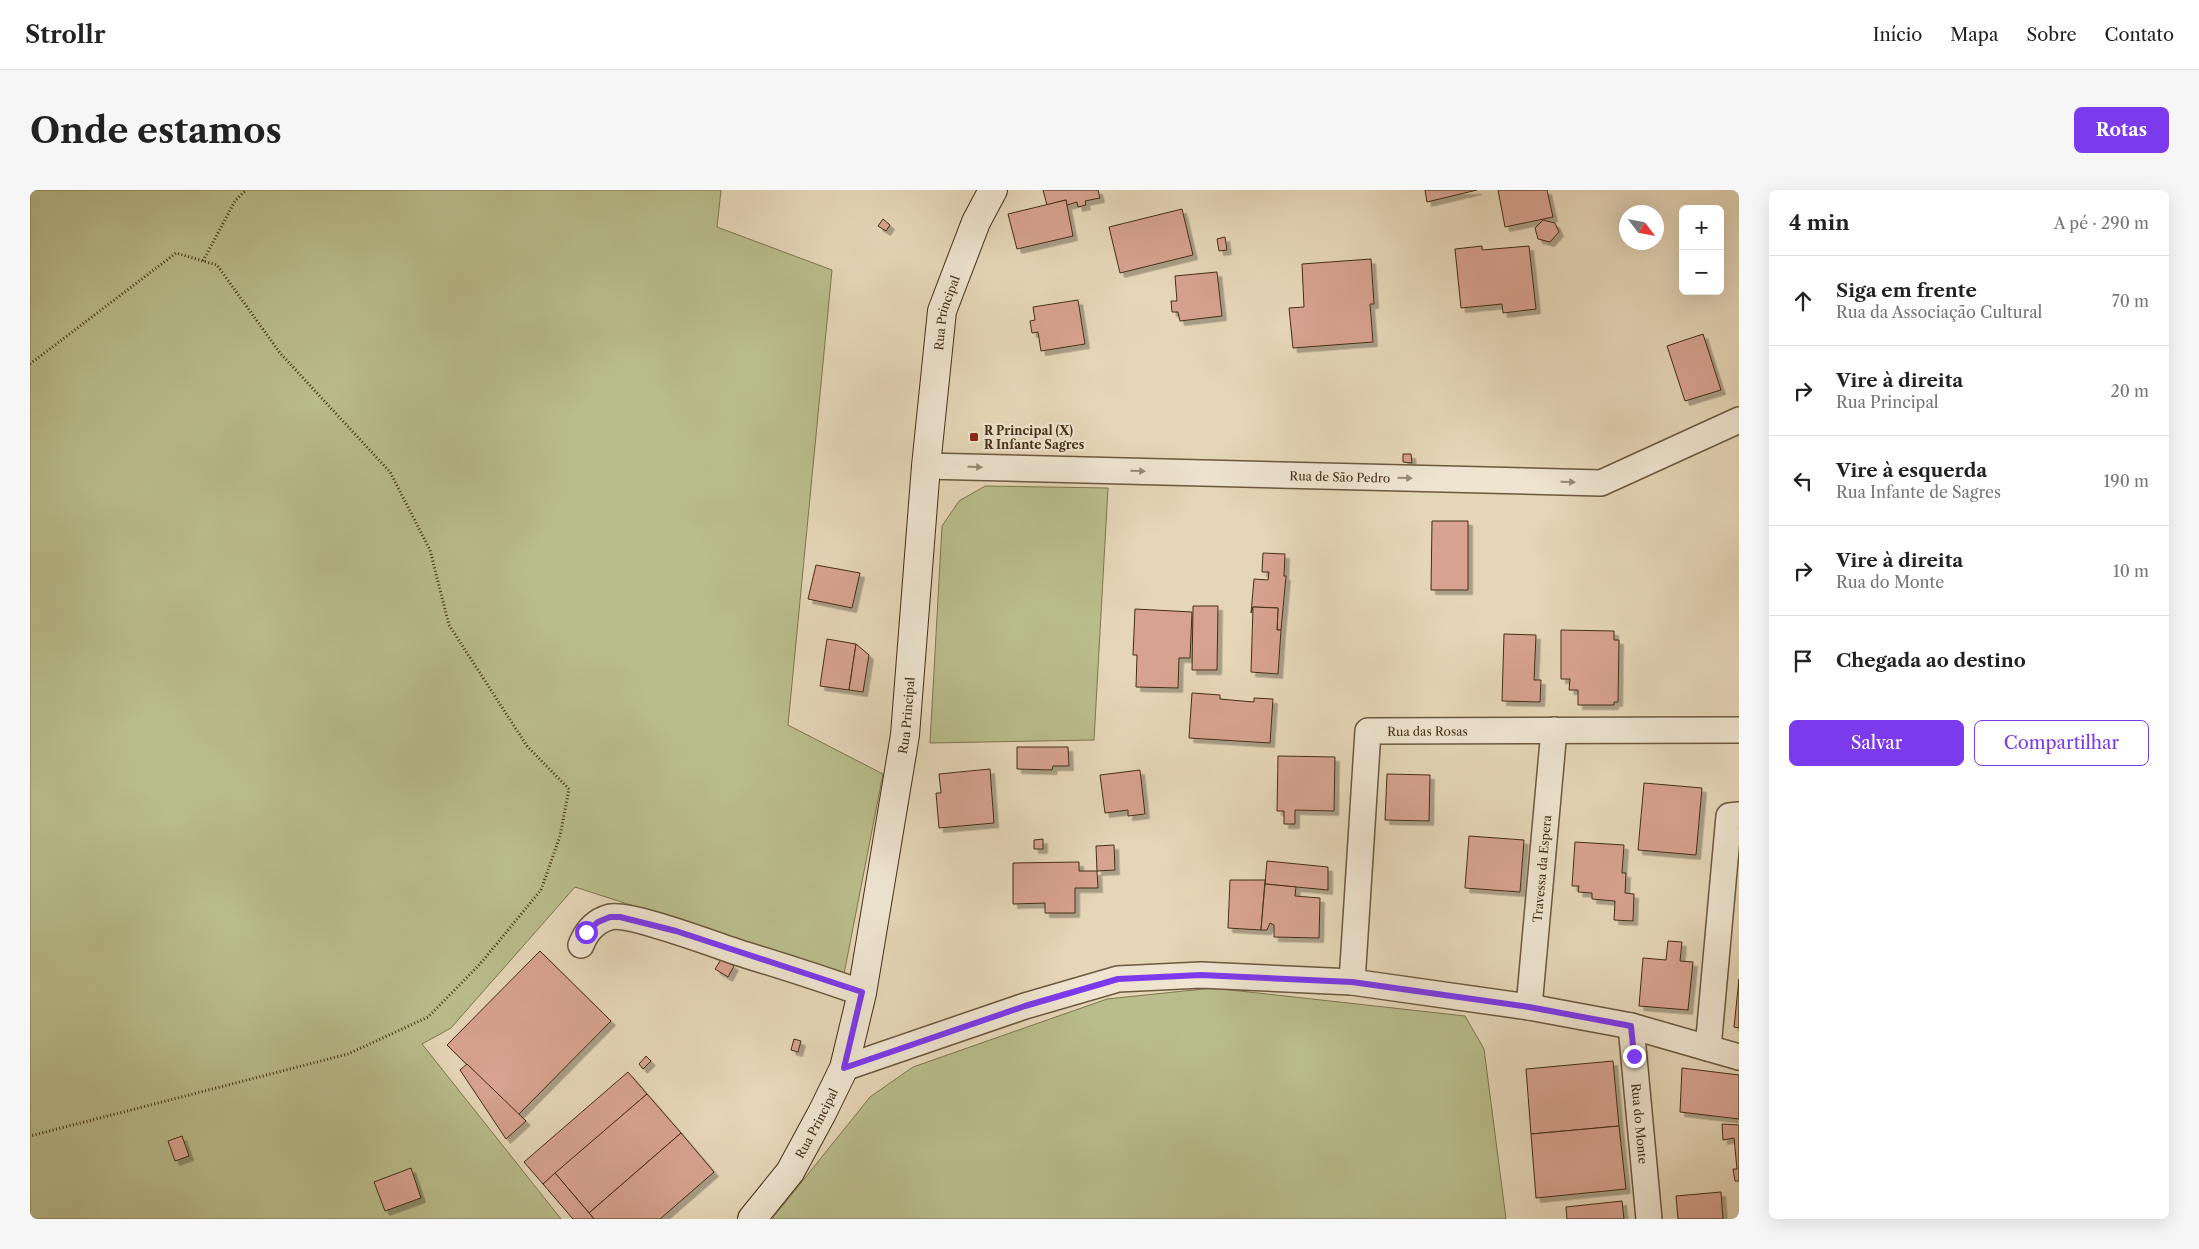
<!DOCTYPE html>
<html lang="pt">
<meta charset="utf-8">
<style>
body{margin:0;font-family:"Libre Caslon Text",serif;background:#f6f6f6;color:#222}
.controls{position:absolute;right:15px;top:15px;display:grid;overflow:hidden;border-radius:8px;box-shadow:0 5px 20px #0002}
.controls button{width:45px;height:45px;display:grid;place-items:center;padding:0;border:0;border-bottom:1px solid #e0e0e0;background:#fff;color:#222;font:25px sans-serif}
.compass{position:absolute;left:1589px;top:15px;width:45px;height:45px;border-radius:50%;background:#fff;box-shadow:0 5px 20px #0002;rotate:122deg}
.stop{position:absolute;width:15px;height:15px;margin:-11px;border:4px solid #7c3aed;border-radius:50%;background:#fff}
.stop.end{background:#7c3aed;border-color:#fff;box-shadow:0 1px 5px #0008}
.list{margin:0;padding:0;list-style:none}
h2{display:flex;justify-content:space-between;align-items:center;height:65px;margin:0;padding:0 20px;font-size:21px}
h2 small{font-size:16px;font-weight:400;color:#767676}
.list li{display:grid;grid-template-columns:32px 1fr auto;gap:15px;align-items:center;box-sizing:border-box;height:90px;padding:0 20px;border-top:1px solid #e0e0e0}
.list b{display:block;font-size:19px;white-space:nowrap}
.list p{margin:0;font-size:16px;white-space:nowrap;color:#767676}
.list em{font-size:16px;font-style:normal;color:#767676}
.actions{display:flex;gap:10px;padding:15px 20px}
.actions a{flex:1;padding:11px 0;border:1px solid #7c3aed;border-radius:8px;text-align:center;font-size:18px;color:#7c3aed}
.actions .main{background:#7c3aed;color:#fff}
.icon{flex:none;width:28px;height:28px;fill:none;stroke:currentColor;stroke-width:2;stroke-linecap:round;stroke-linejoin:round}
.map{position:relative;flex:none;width:1709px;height:1029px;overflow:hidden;border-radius:8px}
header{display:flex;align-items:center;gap:30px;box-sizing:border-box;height:70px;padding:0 25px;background:#fff;border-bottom:1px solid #e0e0e0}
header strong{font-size:24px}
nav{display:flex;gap:28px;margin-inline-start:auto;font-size:18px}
.intro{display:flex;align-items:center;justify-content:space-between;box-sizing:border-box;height:120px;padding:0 30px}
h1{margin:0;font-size:35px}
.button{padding:12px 22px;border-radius:8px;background:#7c3aed;color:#fff;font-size:18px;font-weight:700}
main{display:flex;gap:30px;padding:0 30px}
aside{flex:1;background:#fff;border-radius:8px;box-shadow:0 5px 20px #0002}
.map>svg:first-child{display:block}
.green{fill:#b9bc8b;stroke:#7e7550}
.building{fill:#d7a28f;stroke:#432e15;filter:url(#shadow)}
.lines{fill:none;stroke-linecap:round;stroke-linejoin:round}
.street-casing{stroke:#6c583e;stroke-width:28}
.secondary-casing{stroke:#432e15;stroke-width:30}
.path{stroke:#432e15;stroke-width:3;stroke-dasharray:1 2.5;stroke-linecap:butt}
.street{stroke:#eee4d0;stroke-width:25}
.secondary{stroke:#eee4d0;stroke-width:28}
.oneway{fill:#988972}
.route{stroke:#7c3aed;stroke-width:6}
.poi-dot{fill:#8f2418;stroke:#eee4d0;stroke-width:2}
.labels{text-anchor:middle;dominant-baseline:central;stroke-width:4.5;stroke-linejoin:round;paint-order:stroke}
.street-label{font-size:12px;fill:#432e15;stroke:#eee4d0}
.poi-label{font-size:12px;font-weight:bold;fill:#432e15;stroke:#eee4d0;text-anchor:start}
</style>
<header>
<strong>Strollr</strong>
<nav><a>Início</a><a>Mapa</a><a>Sobre</a><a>Contato</a></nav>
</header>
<div class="intro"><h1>Onde estamos</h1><a class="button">Rotas</a></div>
<main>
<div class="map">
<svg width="1709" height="1029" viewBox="0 0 1709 1029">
<defs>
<filter id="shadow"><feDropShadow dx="4.5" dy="4.5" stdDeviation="0" flood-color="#0004"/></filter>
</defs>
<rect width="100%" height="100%" fill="#e5d6b7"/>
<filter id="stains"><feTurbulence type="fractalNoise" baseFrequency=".004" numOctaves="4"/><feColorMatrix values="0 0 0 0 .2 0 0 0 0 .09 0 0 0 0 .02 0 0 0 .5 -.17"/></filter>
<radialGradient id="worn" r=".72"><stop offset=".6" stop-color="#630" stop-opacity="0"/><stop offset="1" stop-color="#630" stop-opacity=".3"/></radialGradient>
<g class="green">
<polygon points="0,0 691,0 687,37 802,80 758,535 853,584 814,784 545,697 421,838 392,854 531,1029 0,1029"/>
<polygon points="955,296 1078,298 1064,550 900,553 912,336 929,311"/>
<polygon points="1183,798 1435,826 1454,859 1476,1029 742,1029 840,907 883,877 1077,809"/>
</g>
<g class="building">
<polygon points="1013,0 1068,0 1070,8 1055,11 1056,15 1048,17 1047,12 1037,15 1036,10 1017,15"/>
<polygon points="1395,0 1447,0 1397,12"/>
<polygon points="1468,0 1517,0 1523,27 1475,37"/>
<polygon points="1036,10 1043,46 987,59 978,24"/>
<polygon points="1152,19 1163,65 1090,83 1079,37"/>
<polygon points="853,29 860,35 856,41 848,36"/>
<polygon points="1513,30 1525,33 1529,42 1520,52 1508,49 1505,38"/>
<polygon points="1195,47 1197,60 1189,61 1187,49"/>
<polygon points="1452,56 1452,60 1499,56 1506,119 1473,123 1472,114 1431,118 1425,59"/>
<polygon points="1341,69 1344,114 1340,114 1343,152 1263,158 1259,118 1274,117 1272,74"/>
<polygon points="1187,82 1192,126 1150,131 1148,122 1142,122 1141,111 1147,111 1145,86"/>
<polygon points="1048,110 1055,154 1011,161 1008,142 1002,143 1000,131 1005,130 1003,117"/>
<polygon points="1673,144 1691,200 1655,211 1637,156"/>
<polygon points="1373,264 1381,264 1382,273 1373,272"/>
<polygon points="1402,331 1438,331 1438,400 1401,400"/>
<polygon points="1233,363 1255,364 1254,386 1256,386 1251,440 1247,440 1248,418 1223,417 1221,423 1224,389 1238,390 1239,382 1232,382"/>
<polygon points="786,375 830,383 822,418 778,409"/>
<polygon points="1163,416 1188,416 1187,480 1162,480"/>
<polygon points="1223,417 1248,418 1247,440 1251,440 1248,484 1221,482"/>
<polygon points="1105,419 1162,422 1160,468 1149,468 1148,498 1106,497 1107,465 1103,465"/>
<polygon points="1531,440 1584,441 1584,450 1589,450 1588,512 1584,512 1584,515 1548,515 1548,500 1539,500 1540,489 1531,489"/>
<polygon points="1474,444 1506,445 1504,490 1511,490 1510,512 1472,511"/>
<polygon points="797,449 826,454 819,500 790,496"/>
<polygon points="826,454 839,465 833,502 819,500"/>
<polygon points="1162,503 1190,505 1190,509 1212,511 1224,512 1224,508 1243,509 1240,553 1159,548"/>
<polygon points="987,557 1038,557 1039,576 1023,576 1022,580 987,579"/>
<polygon points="1248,566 1305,567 1304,621 1265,620 1265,634 1254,634 1254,621 1247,621"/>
<polygon points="960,579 964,633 909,638 906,603 911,603 909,584"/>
<polygon points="1110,580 1115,624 1098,626 1098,620 1075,623 1070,585"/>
<polygon points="1357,584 1400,585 1399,631 1355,630"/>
<polygon points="1614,593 1672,598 1666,665 1608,660"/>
<polygon points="1439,646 1494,650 1490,702 1435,698"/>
<polygon points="1013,649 1013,659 1004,659 1004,650"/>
<polygon points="1545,652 1594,655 1592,683 1596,683 1595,703 1604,704 1603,731 1584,730 1585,711 1562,709 1562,703 1548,702 1549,696 1542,696"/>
<polygon points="1084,655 1085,680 1067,681 1066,656"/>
<polygon points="1237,671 1298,677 1298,700 1235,694"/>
<polygon points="1049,672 1049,681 1067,681 1068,698 1045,698 1045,723 1015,723 1015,713 983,714 983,673"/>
<polygon points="1200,690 1235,690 1231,740 1198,738"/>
<polygon points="1235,694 1266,697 1265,706 1290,708 1289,748 1244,747 1244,735 1240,733 1237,740 1231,740"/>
<polygon points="1638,751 1652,752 1650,771 1663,772 1658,820 1609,816 1613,768 1636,770"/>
<polygon points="510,761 581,831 488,925 417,855"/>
<polygon points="692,768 704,776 698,787 685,779"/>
<polygon points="1709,789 1709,838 1704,837"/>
<polygon points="764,849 771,851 768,862 761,860"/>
<polygon points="616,866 621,871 613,879 609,874"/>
<polygon points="1583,871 1589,936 1501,944 1496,879"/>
<polygon points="437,874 496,931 476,949 430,880"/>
<polygon points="1652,878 1709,885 1709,929 1650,922"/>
<polygon points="598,882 617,904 513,994 494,972"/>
<polygon points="617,904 651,943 559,1023 525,983"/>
<polygon points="1692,934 1709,935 1709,991 1705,991 1703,979 1707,979 1704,948 1693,950"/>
<polygon points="1589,936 1596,999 1506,1008 1501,944"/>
<polygon points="651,943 684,982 630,1029 564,1029 559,1023"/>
<polygon points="152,946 159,966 145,971 138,951"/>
<polygon points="381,978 391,1008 355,1021 344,992"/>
<polygon points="525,983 559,1023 564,1029 543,1029 513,994"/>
<polygon points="1691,1002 1693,1029 1648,1029 1646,1006"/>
<polygon points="1592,1011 1594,1029 1537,1029 1536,1017"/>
</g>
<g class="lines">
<defs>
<g id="street">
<path id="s1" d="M896 276 1571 293 1709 230"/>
<path d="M551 755C556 742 565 731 580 727 600 722 690 757 716 765 755 777 793 789 832 803"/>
<path id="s2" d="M1322 792 1338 541 1709 540"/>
<path id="s3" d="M1499 817 1524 540"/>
<path id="s4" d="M1601 836 1619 1029"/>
<polyline points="1678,858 1699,626 1709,625"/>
<polyline points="814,878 995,816 1088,789 1171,785 1322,792 1499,817 1601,836 1709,867"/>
</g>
<g id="secondary">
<path id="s5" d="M722 1029 760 982 792 923 814 878 832 803 875 545 896 276 912 121 946 32 963 0"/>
</g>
</defs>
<use href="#street" class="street-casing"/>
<use href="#secondary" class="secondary-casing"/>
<g class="path">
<polyline points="173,71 205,11 216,0"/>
<polyline points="0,174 146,63 187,75 250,163 360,282 400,360 419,435 497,556 539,599 530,646 511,700 450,774 398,827 318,864 0,946"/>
</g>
<use href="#street" class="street"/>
<use href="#secondary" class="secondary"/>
</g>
<defs><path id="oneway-solid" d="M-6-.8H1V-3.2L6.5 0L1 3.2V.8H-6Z" transform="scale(1.25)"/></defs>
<g class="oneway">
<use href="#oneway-solid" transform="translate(945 277) rotate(1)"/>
<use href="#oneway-solid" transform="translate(1108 281) rotate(1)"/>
<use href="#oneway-solid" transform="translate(1375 288) rotate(1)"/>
<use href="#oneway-solid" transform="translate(1538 292) rotate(2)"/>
</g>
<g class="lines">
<polyline class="route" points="556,742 568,732 580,727 590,727 646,741 832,802 814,878 995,816 1088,789 1171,785 1322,792 1499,817 1601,836 1604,866"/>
</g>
<rect class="poi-dot" x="939" y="242" width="10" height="10" rx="2.5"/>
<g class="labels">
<g class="street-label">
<text stroke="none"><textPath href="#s5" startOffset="941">Rua Principal</textPath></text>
<text stroke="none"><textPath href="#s1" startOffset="414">Rua de São Pedro</textPath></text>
<text stroke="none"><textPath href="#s5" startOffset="536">Rua Principal</textPath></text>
<text stroke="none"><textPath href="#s2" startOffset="311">Rua das Rosas</textPath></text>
<text stroke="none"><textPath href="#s3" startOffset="139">Travessa da Espera</textPath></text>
<text stroke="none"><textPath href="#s5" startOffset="116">Rua Principal</textPath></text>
<text stroke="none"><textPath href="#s4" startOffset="98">Rua do Monte</textPath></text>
</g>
<g class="poi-label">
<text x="954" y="240">R Principal (X)<tspan x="954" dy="14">R Infante Sagres</tspan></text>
</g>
</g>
<rect width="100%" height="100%" filter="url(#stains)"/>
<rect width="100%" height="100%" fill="url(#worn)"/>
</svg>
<div class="controls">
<button>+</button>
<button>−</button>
</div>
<svg class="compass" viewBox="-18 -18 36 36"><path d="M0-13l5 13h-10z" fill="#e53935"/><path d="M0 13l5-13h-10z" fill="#767676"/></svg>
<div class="stop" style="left:556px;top:742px"></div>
<div class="stop end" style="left:1604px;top:866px"></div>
</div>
<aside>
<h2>4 min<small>A pé · 290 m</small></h2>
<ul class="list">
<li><svg class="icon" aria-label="ahead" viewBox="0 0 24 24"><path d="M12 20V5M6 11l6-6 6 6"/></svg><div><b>Siga em frente</b><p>Rua da Associação Cultural</p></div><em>70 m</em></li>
<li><svg class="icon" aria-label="right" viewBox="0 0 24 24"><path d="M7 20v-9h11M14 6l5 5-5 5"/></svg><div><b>Vire à direita</b><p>Rua Principal</p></div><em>20 m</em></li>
<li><svg class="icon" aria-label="left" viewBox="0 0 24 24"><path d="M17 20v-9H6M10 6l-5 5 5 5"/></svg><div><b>Vire à esquerda</b><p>Rua Infante de Sagres</p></div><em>190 m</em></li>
<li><svg class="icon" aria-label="right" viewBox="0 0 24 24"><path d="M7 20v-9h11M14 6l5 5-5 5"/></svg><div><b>Vire à direita</b><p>Rua do Monte</p></div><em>10 m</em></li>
<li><svg class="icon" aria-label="arrive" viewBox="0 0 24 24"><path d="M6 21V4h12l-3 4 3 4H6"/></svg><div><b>Chegada ao destino</b></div></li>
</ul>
<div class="actions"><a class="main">Salvar</a><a>Compartilhar</a></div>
</aside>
</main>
